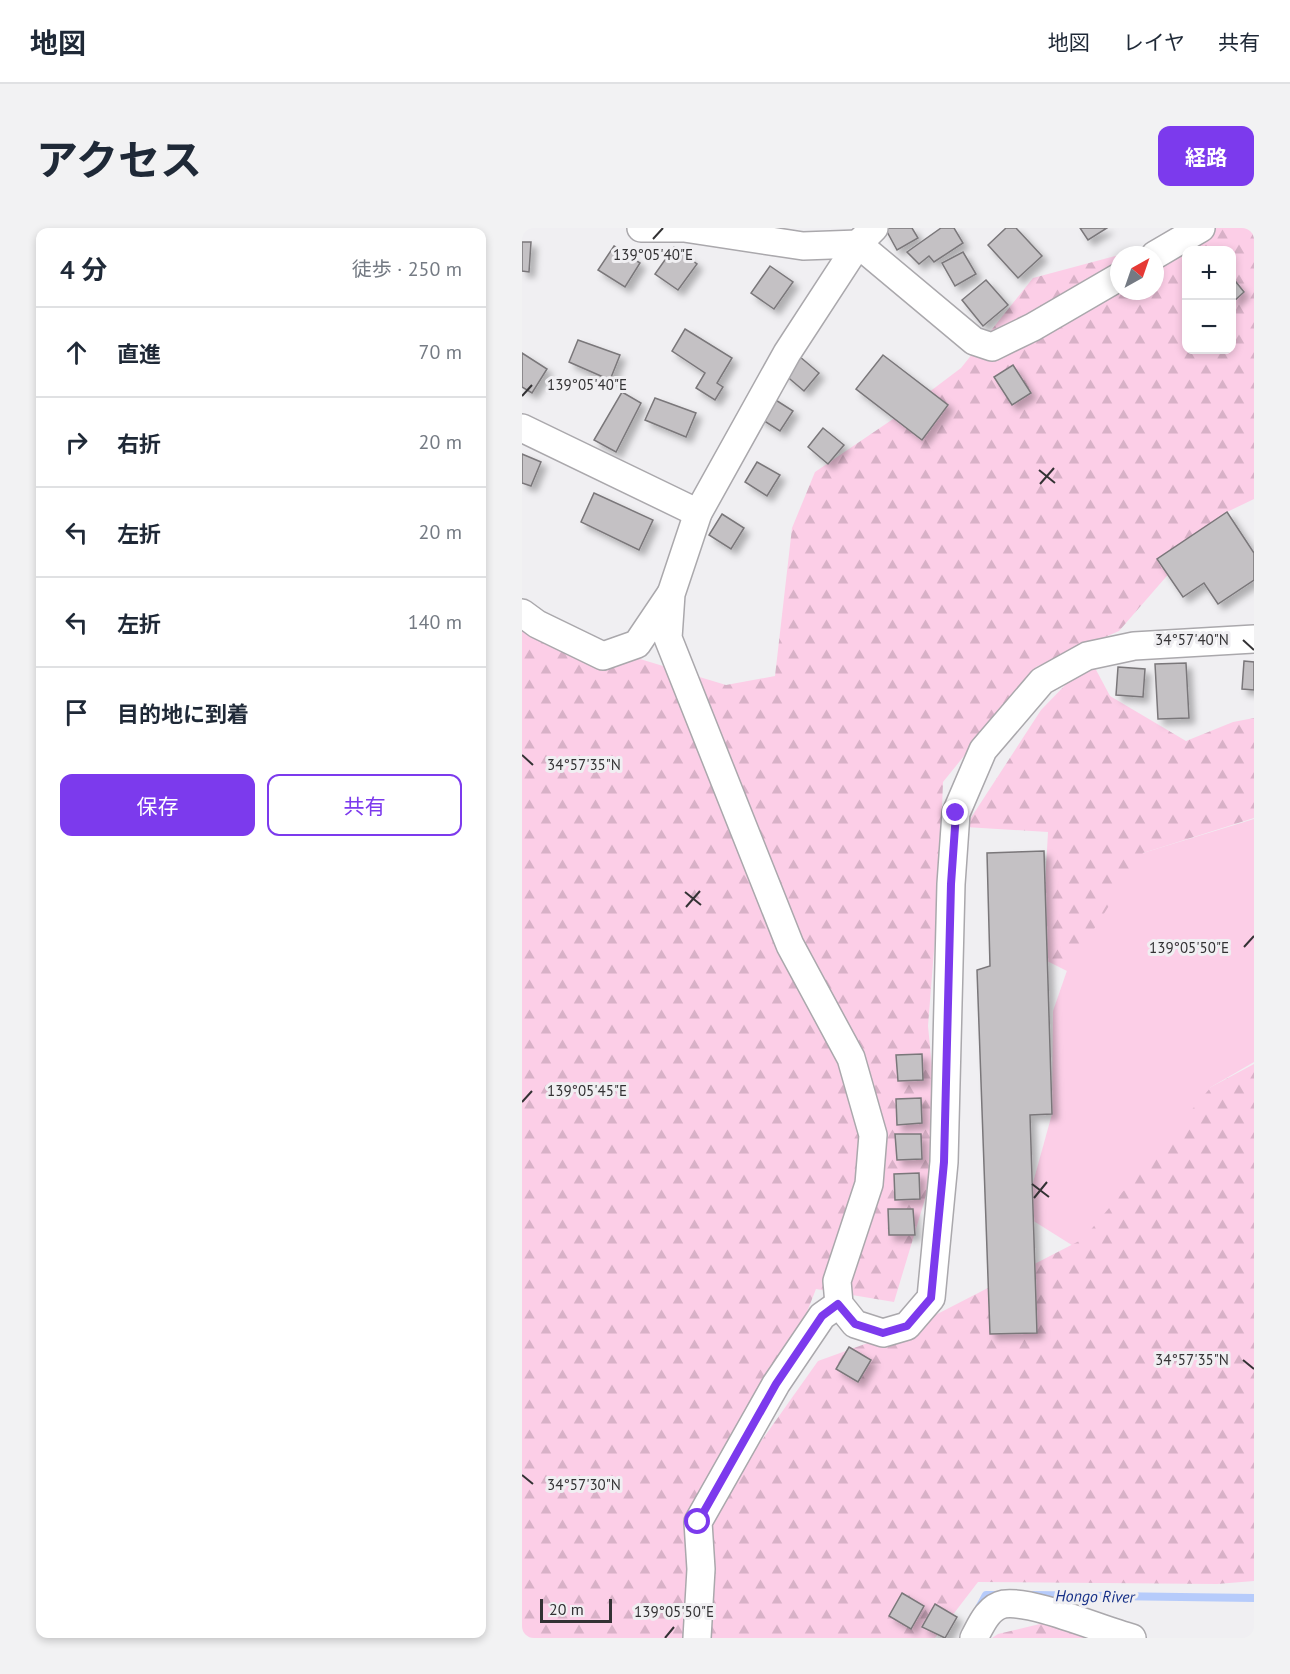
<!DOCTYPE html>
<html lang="ja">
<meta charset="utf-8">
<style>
body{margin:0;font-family:"PT Sans","Noto Sans JP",sans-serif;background:#f2f2f3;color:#1f2937}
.controls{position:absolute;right:18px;top:18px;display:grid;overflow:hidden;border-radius:12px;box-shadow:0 3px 9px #0003}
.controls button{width:54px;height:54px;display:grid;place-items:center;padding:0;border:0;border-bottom:2px solid #e0e1e3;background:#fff;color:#1f2937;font:30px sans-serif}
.compass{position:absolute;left:588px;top:18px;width:54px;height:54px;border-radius:50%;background:#fff;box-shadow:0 3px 9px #0003;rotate:40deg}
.scale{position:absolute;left:18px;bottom:15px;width:72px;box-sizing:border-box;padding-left:6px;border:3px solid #333234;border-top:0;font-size:16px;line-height:21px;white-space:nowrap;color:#333234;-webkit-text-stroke:4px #f0eff2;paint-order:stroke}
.stop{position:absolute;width:18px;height:18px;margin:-14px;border:4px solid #7c3aed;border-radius:50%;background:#fff}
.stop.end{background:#7c3aed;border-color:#fff;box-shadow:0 2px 6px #0008}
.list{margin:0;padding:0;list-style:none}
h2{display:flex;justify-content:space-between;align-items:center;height:78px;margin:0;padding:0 24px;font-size:26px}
h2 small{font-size:20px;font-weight:400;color:#747a83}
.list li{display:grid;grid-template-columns:39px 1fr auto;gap:18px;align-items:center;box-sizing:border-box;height:90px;padding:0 24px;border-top:2px solid #e0e1e3}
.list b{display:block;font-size:22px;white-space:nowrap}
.list em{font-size:20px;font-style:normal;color:#747a83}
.actions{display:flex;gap:12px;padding:18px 24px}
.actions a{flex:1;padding:14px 0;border:2px solid #7c3aed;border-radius:12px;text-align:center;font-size:21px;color:#7c3aed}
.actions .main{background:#7c3aed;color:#fff}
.icon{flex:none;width:33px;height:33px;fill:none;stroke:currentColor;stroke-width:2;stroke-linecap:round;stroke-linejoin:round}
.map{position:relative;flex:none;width:732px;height:1410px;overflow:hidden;border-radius:12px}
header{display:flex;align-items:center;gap:36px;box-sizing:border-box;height:84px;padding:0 30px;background:#fff;border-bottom:2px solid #e0e1e3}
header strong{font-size:28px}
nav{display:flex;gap:33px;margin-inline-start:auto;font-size:21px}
.intro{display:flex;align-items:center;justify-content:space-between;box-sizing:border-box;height:144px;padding:0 36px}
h1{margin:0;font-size:42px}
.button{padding:15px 27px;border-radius:12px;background:#7c3aed;color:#fff;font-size:21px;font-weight:700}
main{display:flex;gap:36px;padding:0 36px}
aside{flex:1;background:#fff;border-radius:12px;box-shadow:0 3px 9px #0003}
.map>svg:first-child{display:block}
.grass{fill:#fccee7}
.forest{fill:url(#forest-firs);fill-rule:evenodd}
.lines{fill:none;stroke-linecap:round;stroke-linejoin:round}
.stream{stroke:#b6cbfb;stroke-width:8}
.building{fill:#c4c1c4;stroke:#7a777a;stroke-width:1.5;filter:url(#shadow)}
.minor-casing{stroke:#aaa8ac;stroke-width:30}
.minor{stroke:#fff;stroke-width:27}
.route{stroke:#7c3aed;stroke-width:8}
.ticks{fill:none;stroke:#333234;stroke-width:2}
.labels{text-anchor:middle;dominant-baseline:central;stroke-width:6;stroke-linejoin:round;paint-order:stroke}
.water-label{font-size:16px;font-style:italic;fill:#183289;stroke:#f0eff2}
.ticks-label{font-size:15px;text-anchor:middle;fill:#333234;stroke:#f0eff2;stroke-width:6;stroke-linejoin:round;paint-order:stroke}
</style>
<header>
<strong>地図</strong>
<nav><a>地図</a><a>レイヤ</a><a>共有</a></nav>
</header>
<div class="intro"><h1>アクセス</h1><a class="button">経路</a></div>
<main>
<aside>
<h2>4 分<small>徒歩 · 250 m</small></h2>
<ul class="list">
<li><svg class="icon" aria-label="ahead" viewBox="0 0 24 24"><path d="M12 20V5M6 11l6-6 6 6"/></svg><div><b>直進</b></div><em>70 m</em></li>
<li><svg class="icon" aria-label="right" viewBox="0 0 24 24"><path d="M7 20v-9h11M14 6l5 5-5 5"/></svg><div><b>右折</b></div><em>20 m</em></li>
<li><svg class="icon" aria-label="left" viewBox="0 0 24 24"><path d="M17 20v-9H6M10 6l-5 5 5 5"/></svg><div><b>左折</b></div><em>20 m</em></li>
<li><svg class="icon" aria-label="left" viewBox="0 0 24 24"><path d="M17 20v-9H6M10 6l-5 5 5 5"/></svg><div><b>左折</b></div><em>140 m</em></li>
<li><svg class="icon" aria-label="arrive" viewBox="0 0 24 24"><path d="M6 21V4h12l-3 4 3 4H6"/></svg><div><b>目的地に到着</b></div></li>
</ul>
<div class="actions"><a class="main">保存</a><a>共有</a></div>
</aside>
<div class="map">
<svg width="732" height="1410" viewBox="0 0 732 1410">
<defs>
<pattern id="forest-firs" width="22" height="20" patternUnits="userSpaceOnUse" patternTransform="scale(1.5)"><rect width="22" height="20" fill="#fccee7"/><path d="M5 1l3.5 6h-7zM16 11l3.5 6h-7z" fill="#d8b1c7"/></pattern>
<filter id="shadow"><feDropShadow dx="5.5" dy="5.5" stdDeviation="3" flood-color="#0004"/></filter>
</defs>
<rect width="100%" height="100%" fill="#f0eff2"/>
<polygon class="grass" points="732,591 732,834 689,859 629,949 553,1019 502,987 530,886 531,783 549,731 611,628"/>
<g class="forest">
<path d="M673 0H732V271L705 284 683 304 597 403 514 439 421 554 417 659 406 798 418 921 372 1074 294 1061 260 1147 181 1295 296 1133 390 1099 561 1011 689 859 732 836V1353L695 1356 456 1354 413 1410H0V386L65 415 204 457 253 448 270 300 293 244 374 189 439 140 511 50 623 20ZM664 22H710V122H664ZM597 27H633V63H597Z"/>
<polygon points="572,438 588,468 664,513 711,494 732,490 732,590 621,625 545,743 519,730 526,604 443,599 519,482 551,449"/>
<polygon points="522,1395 572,1410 470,1410 476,1406"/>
</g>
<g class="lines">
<g class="stream">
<polyline points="512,1367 732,1370"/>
<polyline points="457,1380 464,1367 479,1367"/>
</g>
</g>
<g class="building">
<polygon points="363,0 390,0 396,10 375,22"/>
<polygon points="419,0 432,0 441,15 412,34 407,28 397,36 385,24"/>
<polygon points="484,0 494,0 520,28 496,50 466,17"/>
<polygon points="558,0 585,0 566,12"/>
<polygon points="0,14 9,14 7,44 0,43"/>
<polygon points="92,18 118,35 103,59 76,42"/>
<polygon points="152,19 175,36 156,62 133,46"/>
<polygon points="441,24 454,46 433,58 420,35"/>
<polygon points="248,38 271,54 252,81 229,65"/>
<polygon points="710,49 722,64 710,75"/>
<polygon points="464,52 486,77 461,98 440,72"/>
<polygon points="163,101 210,130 195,155 201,159 193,172 174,160 183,145 150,123"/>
<polygon points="56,112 98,127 88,152 47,134"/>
<polygon points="0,125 25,141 10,165 0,159"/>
<polygon points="361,127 426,177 400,212 334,161"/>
<polygon points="277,128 297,145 282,163 262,146"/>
<polygon points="491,137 509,165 490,177 472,149"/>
<polygon points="100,164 119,175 94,224 72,212"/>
<polygon points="249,169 271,183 258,203 236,189"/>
<polygon points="133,170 174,185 164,209 123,192"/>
<polygon points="301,200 322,217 306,236 286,219"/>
<polygon points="0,226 19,234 9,258 0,255"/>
<polygon points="235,234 258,247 245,268 223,254"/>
<polygon points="72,265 131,292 117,322 59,294"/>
<polygon points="705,284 732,325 732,352 696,376 682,355 661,369 635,331"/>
<polygon points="200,286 222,300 209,321 187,307"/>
<polygon points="722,433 732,434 732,462 720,461"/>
<polygon points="664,435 667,490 636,491 633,436"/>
<polygon points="596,439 623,441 621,469 594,467"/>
<polygon points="522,623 530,886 508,887 515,1105 468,1106 455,742 468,738 465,625"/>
<polygon points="400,826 401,852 376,853 374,827"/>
<polygon points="399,870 400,895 375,897 374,871"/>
<polygon points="373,906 399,906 400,931 375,932"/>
<polygon points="397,945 398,971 373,972 372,946"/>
<polygon points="366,981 391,981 393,1007 367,1007"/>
<polygon points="327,1119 349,1132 336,1154 314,1141"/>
<polygon points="380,1365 402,1378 389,1401 367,1388"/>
<polygon points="413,1376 435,1389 423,1410 400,1399"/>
</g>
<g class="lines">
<defs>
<g id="minor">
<polyline points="119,0 162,0 281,18 336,16 452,113 470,119 511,99 597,49"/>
<polyline points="352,0 336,16 265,125 176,285 149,366 146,410 268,717 329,830 351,907 347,956 315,1053 317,1076 333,1096 361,1105 385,1098 409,1070 422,934 429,656 434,585 461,522 520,453 565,428 612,418 732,411"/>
<polyline points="633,27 679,0"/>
<polyline points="0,200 176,285"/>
<polyline points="0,385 15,396 81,428 115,416 148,367"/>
<polyline points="175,1410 179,1341 176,1294 254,1156 300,1088 317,1076"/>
<path d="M452 1410C459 1397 466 1379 482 1376 511 1372 579 1402 610 1410"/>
</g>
</defs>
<use href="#minor" class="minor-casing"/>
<use href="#minor" class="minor"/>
</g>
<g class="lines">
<polyline class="route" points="176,1294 254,1156 300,1088 316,1076 333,1096 361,1105 385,1098 409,1070 422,934 429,656 434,585"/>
</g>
<path class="ticks" d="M131 11 141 0M0 168 10 157M517 242 533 255M518 256 532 240M721 412 732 422M0 527 11 537M163 664 179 677M164 679 178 663M722 719 732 708M0 874 10 863M510 956 527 969M512 970 525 954M721 1132 732 1141M0 1247 11 1256M143 1410 152 1399"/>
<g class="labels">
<g class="water-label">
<text transform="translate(573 1368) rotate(1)">Hongo River</text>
</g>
</g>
<g class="ticks-label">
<text x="131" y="32">139°05'40"E</text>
<text x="65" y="162">139°05'40"E</text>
<text x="670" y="417">34°57'40"N</text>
<text x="62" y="542">34°57'35"N</text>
<text x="667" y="725">139°05'50"E</text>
<text x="65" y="868">139°05'45"E</text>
<text x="670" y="1137">34°57'35"N</text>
<text x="62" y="1262">34°57'30"N</text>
<text x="152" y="1389">139°05'50"E</text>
</g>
</svg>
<div class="controls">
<button>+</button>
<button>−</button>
</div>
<svg class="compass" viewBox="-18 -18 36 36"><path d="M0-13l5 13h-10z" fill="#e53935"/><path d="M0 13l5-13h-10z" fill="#747a83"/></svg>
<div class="scale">20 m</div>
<div class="stop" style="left:176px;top:1294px"></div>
<div class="stop end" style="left:434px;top:585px"></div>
</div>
</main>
